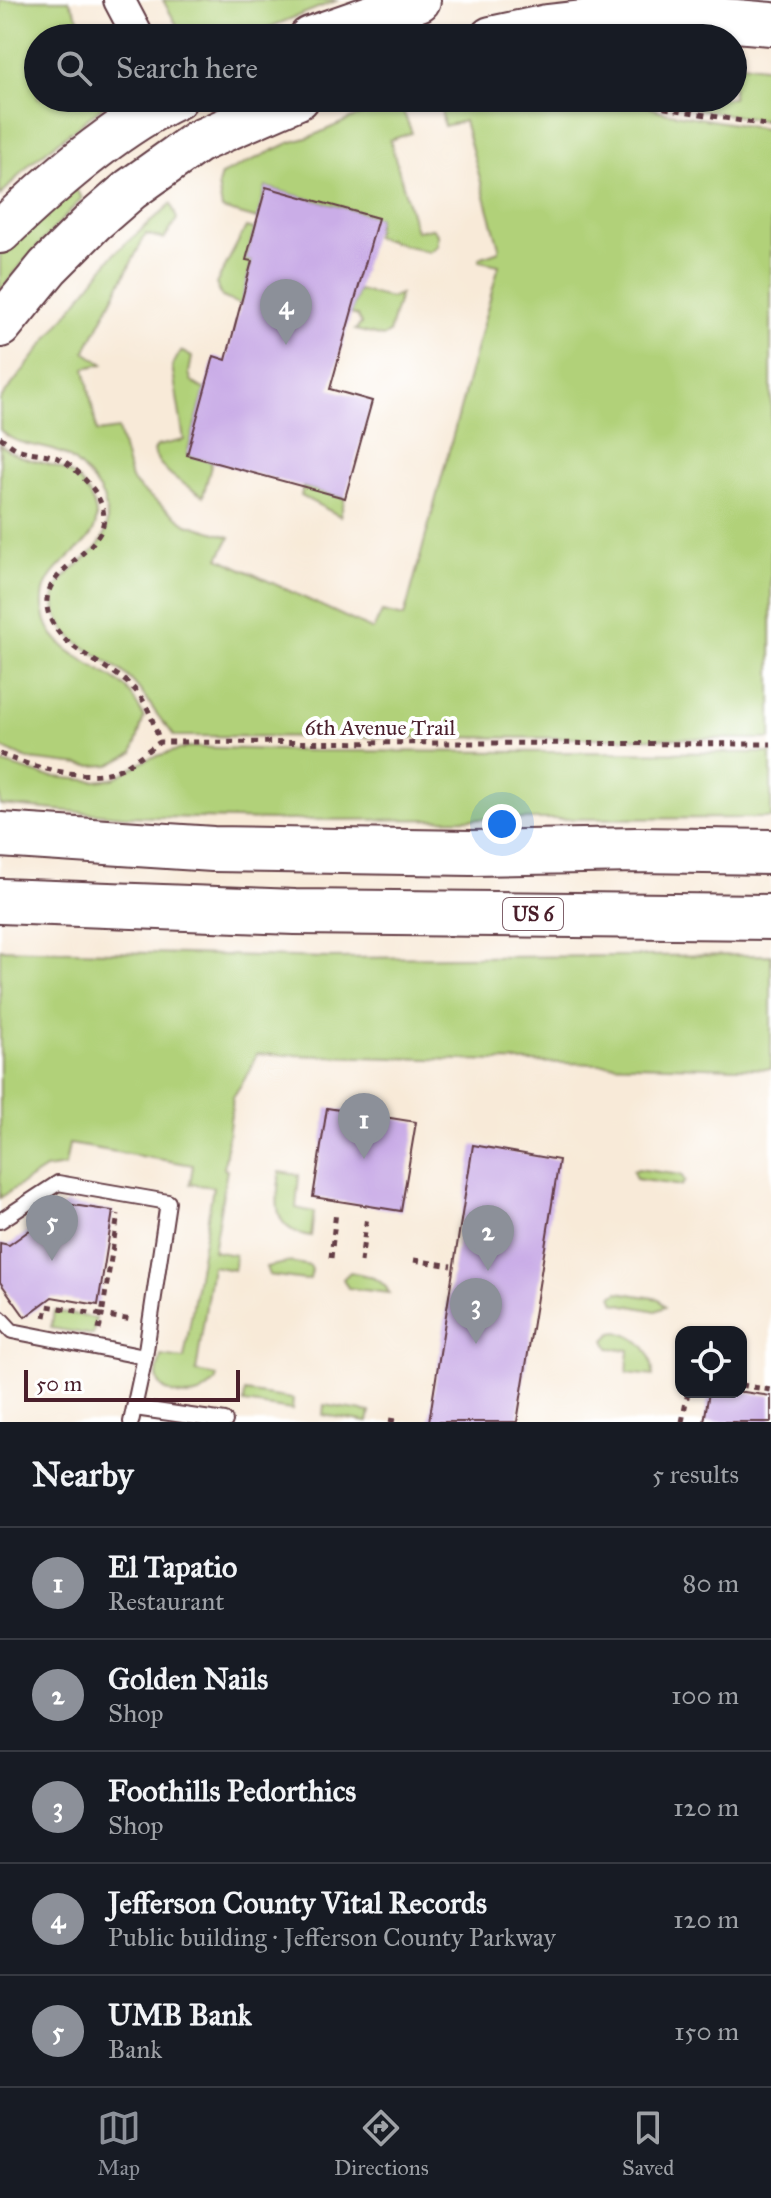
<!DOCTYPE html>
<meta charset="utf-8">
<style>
body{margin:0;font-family:"IM FELL Great Primer",serif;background:#20242c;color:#f1f3f6}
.controls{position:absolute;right:24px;bottom:24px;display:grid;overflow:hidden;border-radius:16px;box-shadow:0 2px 6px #0004}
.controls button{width:72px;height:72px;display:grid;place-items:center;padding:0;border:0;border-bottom:2px solid #363941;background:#171b24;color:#f1f3f6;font:40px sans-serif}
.scale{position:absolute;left:24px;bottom:20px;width:216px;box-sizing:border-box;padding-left:8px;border:4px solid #4a1f2b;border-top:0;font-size:22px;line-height:28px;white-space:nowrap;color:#4a1f2b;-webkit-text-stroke:6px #fff;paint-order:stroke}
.you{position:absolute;left:502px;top:824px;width:28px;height:28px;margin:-20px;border:6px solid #fff;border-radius:50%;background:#1a73e8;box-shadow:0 0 0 12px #1a73e833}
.badge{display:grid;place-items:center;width:52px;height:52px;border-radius:50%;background:#8c9099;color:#fff;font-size:26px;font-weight:700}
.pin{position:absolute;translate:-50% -66px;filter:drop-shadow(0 2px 4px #0008)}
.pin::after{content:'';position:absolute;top:42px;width:28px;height:24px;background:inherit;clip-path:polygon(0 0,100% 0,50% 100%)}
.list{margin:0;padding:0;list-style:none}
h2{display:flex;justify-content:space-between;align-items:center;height:104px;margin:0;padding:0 32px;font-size:34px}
h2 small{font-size:26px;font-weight:400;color:#9ea1a6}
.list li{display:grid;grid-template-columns:52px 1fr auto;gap:24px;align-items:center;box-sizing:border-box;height:112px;padding:0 32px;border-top:2px solid #363941}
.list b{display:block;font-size:30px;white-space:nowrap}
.list p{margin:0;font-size:26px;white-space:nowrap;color:#9ea1a6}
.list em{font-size:26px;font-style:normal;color:#9ea1a6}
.icon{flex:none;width:44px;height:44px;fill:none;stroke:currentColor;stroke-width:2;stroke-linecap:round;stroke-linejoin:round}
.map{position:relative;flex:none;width:771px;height:1422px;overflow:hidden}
.search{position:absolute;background:#171b24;box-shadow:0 2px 6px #0004;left:24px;right:24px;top:24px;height:88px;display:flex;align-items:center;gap:20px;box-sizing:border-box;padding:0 28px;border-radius:44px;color:#9ea1a6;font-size:30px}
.sheet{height:664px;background:#171b24}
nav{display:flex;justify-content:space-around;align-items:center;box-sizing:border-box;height:112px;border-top:2px solid #363941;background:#171b24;font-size:22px;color:#9ea1a6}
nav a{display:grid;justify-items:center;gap:4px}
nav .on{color:#8c9099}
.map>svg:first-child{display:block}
.green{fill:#b1d179;stroke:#7e7852;stroke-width:2}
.building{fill:#caade7}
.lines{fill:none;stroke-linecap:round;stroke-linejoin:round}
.lane-casing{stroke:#643d45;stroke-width:18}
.street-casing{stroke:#643d45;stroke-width:34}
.secondary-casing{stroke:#643d45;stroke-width:46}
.highway-casing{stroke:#643d45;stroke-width:48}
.path{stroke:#643d45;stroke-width:5;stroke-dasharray:6 6;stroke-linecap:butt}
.lane{stroke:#fff;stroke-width:14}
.street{stroke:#fff;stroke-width:30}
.secondary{stroke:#fff;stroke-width:42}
.highway{stroke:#fff;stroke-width:44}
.labels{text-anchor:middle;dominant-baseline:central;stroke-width:8;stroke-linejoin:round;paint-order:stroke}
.shield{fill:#fff;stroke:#80626b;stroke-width:2}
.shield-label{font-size:20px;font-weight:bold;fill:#4a1f2b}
.street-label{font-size:22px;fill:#4a1f2b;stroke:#fff}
</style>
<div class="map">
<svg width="771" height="1422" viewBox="0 0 771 1422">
<rect width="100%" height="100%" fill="#fff"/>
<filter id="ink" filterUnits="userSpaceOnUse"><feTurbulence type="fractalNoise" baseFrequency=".0125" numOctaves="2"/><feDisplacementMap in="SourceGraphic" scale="16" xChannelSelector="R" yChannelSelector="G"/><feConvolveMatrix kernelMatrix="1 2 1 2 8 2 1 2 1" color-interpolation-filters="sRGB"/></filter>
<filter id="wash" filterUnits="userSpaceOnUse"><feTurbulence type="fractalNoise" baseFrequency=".006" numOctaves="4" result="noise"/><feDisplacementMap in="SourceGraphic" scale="32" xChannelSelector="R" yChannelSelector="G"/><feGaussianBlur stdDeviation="1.8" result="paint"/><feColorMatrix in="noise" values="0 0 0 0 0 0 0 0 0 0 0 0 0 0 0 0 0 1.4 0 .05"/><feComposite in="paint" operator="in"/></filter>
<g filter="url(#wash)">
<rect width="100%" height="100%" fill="#f8ead8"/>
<g class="green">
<polygon points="0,0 69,0 90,38 38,38 38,98 109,98 102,107 31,163 0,196"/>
<polygon points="163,0 338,0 242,38 184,38"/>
<polygon points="733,63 771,68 771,122 668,104 652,98 733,98"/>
<path d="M439 98H637L652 108 663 112 771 130V739L174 736C170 729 164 724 159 717 148 702 140 687 125 674 103 656 67 644 57 616 39 570 107 563 107 521 107 511 105 500 100 492 90 476 74 457 56 451 34 444 17 446 0 430V400L115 253 171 204 177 219 164 239 146 234 85 352 103 364 85 368 97 432 118 429 131 479 141 490 187 524 230 537 219 558 373 630 382 612 404 617 499 265 479 261V258L499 251V247L464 121 444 126Z"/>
<polygon points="393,100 401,106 412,133 390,140 416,231 433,228 438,234 438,245 429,252 375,237 378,218 266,187 257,219 222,209 218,185 221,175 289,143 310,137"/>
<polygon points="73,186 82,198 20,266 0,291 0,254 52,202"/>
<polygon points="246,227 255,229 246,259 252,261 241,305 222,297 216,284"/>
<polygon points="358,290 390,298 400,294 389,333 383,337 355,330 361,324 358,316 351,314"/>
<path d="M181 351 192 357 189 373 192 382 205 390 187 454 212 462 203 496C187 486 157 470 154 451L157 446 184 440 172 366Z"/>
<path d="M0 444C28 472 71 450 93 503 114 555 25 555 46 621 55 652 101 667 124 686 132 693 138 707 144 717L133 753 110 765 90 766 28 759 0 747Z"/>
<polygon points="303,487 345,498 340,516 301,496"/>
<polygon points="189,747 312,751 771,753 771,818 272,820 123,816 0,805 0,762 46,776 95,781 113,779 150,758"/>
<path d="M0 949 329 958 771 955V1069L256 1054 251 1069 233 1097 224 1169 227 1170 213 1251 235 1255 234 1270 212 1266 196 1372 217 1376 215 1382C210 1387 206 1391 199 1394 185 1399 158 1394 157 1375 157 1369 160 1362 161 1356L184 1359 213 1187 190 1184 193 1165 69 1144 65 1166 45 1169 0 1198Z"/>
<polygon points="638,1169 681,1175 685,1181 681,1186 636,1179 633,1171"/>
<path d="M280 1172 299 1175 296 1208 314 1212 311 1236C271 1230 276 1204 280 1172Z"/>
<polygon points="290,1262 310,1266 312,1270 310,1279 305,1280 269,1275 266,1267"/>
<path d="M350 1272C365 1275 384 1278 389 1293L348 1288 343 1279Z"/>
<polygon points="618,1292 659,1299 665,1307 656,1311 615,1303 612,1296"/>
<polygon points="54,1311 96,1318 93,1335 51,1328"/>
<path d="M618 1332C641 1338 653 1351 653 1376L627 1373 629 1350 609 1348 605 1340 612 1333Z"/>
<polygon points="245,1392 293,1399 292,1410 244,1403"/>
<polygon points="324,1405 370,1412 368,1422 323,1415"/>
</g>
<g id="blocks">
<g class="building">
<polygon points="266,187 378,218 330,389 372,401 345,498 187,455 214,356 226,360 252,261 246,260"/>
<polygon points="327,1108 416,1122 401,1211 313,1197"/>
<polygon points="473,1145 559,1160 517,1422 429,1422"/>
<polygon points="66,1204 113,1211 98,1305 52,1297 25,1317 0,1282 0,1243 9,1245"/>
<polygon points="709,1392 744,1392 771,1396 771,1422 704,1422"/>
</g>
</g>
</g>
<g filter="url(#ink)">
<use href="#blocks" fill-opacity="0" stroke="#643d45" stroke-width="2"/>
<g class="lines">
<defs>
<g id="lane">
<polyline points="0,1221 58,1183 168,1202 145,1357 131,1422"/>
<polyline points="0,1318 12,1331 145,1357"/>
<polyline points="135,1408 225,1421"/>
</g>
<polyline id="street" points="119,0 139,38"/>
<g id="secondary">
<polyline points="310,38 419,0"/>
<polyline points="491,38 547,26 653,14 771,24"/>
<path d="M0 232C49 185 114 127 176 98"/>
<polyline points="0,326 48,267 93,222 131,189 197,142 298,98"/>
</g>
<g id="highway">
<polyline points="0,835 213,849 471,853 638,850 771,852"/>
<polyline points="0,901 295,912 771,917"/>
</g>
</defs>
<use href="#lane" class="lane-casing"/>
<use href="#street" class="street-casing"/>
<use href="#secondary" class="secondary-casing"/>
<use href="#highway" class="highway-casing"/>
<g class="path">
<polyline points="642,98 665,108 771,126"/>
<path d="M0 437C6 441 13 448 20 450 33 454 50 453 62 460 73 466 85 479 93 489 138 553 27 560 50 618 65 654 113 664 137 692 149 706 154 725 160 742"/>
<path d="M0 754C31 767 93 785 124 767 136 760 148 750 160 742L771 744"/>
<polyline points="331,1258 336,1211"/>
<polyline points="414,1260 451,1266"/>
<polyline points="361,1262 367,1216"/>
<polyline points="45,1317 47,1306 102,1315 118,1214"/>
<polyline points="99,1330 102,1315 132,1320"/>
<polyline points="741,1385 771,1390"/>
<polyline points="389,1420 400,1422"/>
<polyline points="682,1422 688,1392"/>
</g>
<use href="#lane" class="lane"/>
<use href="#street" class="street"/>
<use href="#secondary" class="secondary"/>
<use href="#highway" class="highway"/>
</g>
</g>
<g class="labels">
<rect class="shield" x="503" y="898" width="60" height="32" rx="6"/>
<g class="shield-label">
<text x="533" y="914">US 6</text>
</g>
<g class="street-label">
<text x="380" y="727">6th Avenue Trail</text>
</g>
</g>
</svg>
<div class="controls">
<button><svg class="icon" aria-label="locate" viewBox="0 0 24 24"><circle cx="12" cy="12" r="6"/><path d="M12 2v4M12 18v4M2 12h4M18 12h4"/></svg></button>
</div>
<div class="scale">50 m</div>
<div class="you"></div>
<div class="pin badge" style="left:364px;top:1159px">1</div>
<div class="pin badge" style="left:488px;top:1271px">2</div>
<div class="pin badge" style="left:476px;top:1344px">3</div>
<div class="pin badge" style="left:286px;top:345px">4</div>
<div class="pin badge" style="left:52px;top:1261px">5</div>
<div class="search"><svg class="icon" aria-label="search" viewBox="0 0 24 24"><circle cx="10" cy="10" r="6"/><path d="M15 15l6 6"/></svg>Search here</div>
</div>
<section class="sheet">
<h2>Nearby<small>5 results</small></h2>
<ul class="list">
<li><span class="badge">1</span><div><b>El Tapatio</b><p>Restaurant</p></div><em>80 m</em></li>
<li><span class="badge">2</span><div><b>Golden Nails</b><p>Shop</p></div><em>100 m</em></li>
<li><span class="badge">3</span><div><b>Foothills Pedorthics</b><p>Shop</p></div><em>120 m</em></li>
<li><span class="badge">4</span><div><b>Jefferson County Vital Records</b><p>Public building · Jefferson County Parkway</p></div><em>120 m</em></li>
<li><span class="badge">5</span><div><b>UMB Bank</b><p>Bank</p></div><em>150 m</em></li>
</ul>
</section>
<nav>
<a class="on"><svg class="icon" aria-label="map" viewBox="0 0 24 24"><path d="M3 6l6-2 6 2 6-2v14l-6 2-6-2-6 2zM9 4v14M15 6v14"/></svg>Map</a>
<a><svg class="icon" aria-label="directions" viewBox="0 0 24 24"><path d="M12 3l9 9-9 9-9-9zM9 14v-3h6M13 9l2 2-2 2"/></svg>Directions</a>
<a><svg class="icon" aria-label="saved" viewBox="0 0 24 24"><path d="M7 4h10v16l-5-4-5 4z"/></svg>Saved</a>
</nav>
